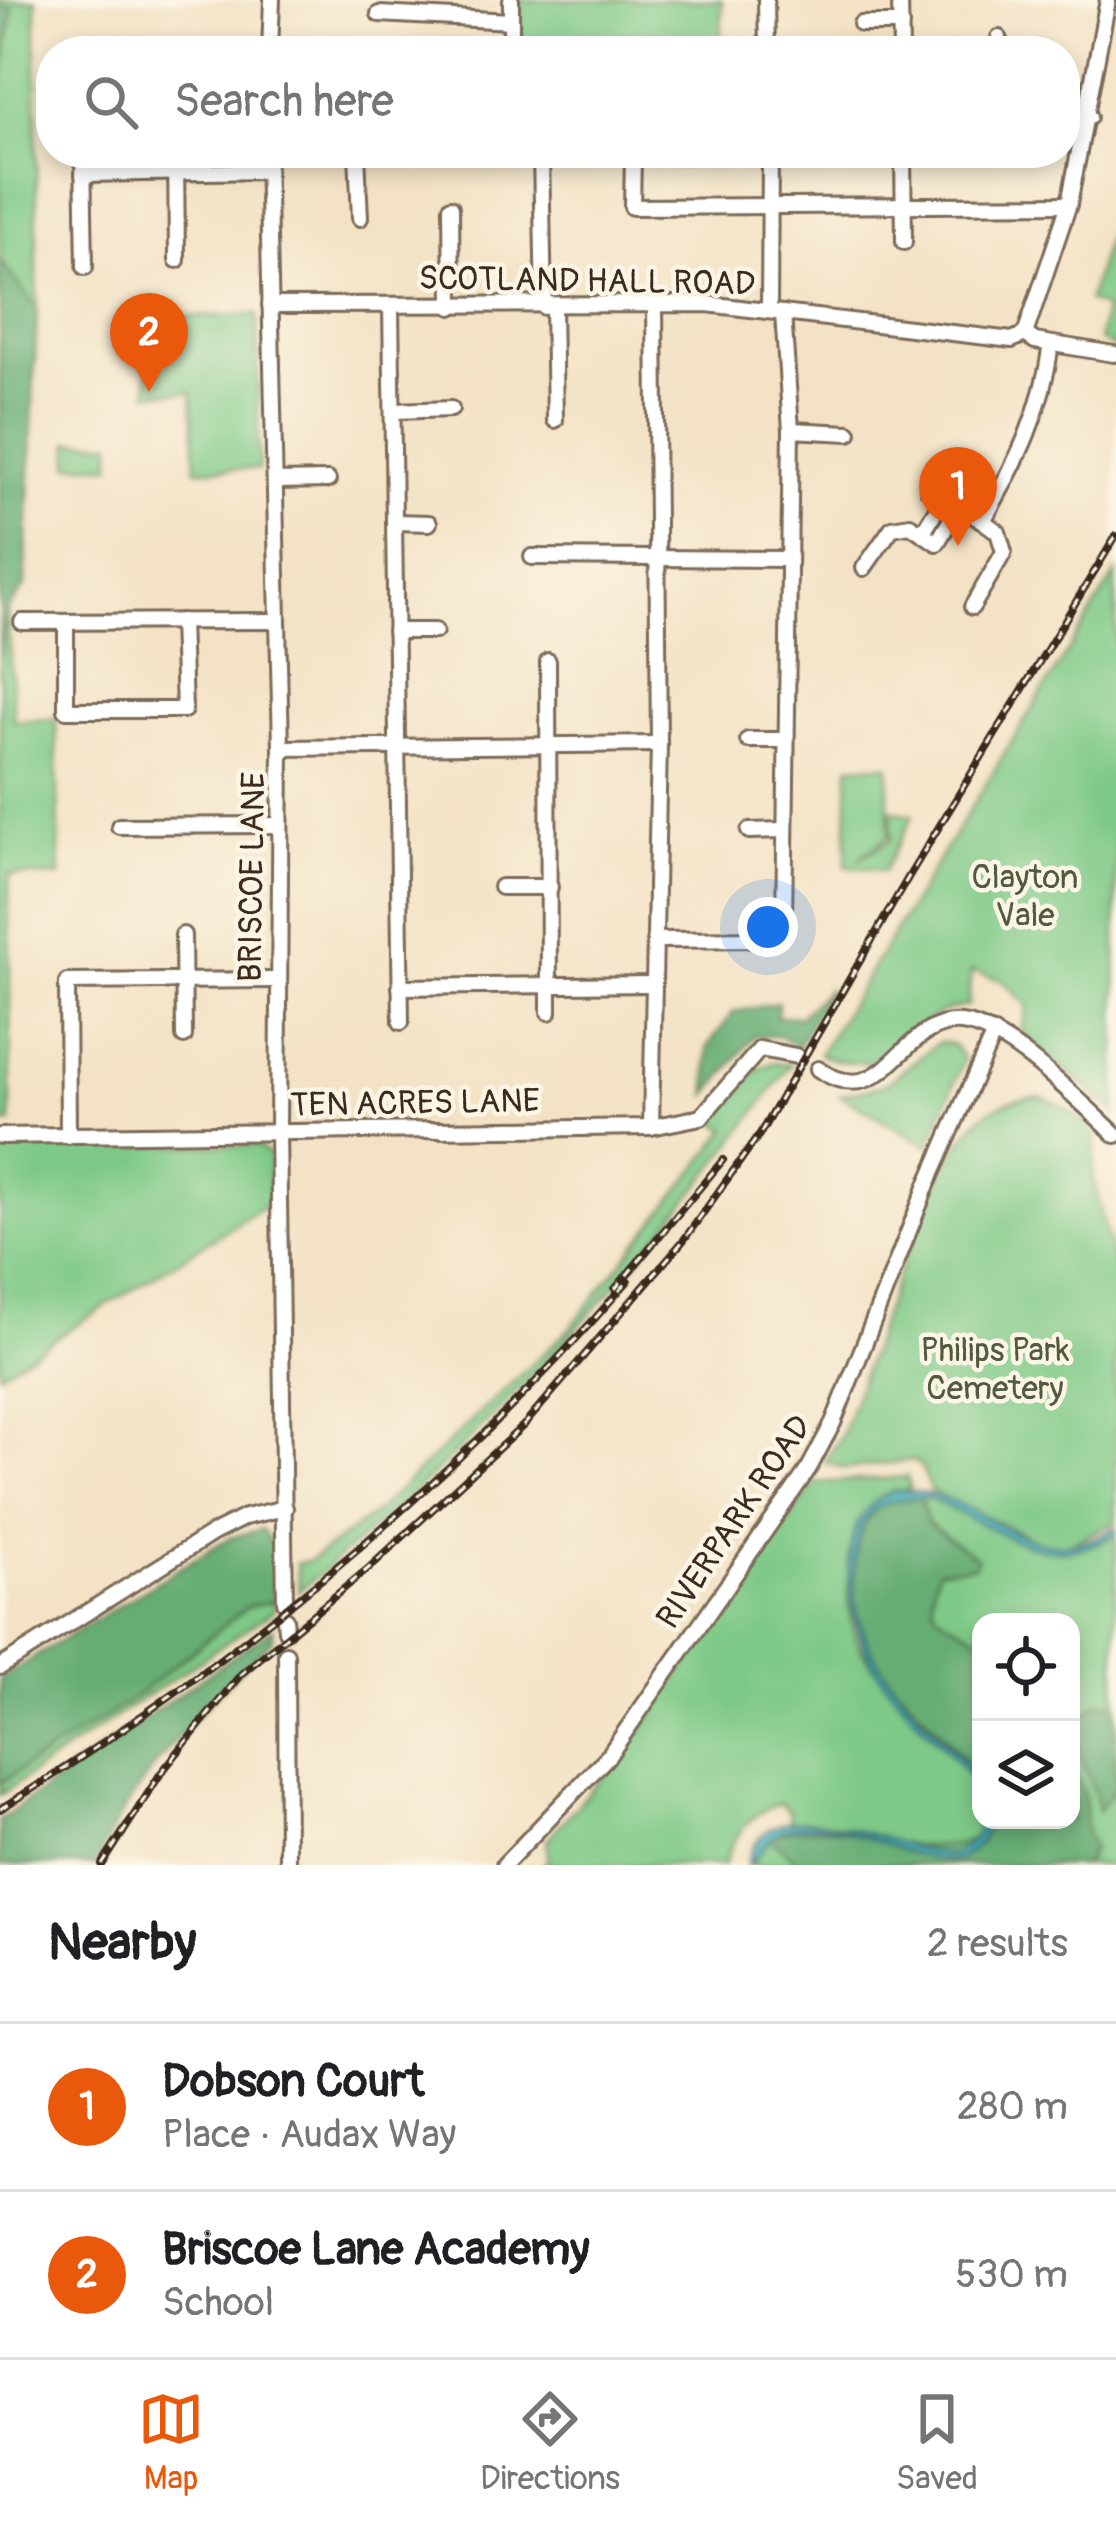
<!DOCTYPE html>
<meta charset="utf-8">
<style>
body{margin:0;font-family:Pangolin,sans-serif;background:#f6f6f6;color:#202124}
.controls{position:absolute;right:36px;bottom:36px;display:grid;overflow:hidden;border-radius:24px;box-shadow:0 6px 18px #0003}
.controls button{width:108px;height:108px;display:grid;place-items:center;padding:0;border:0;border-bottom:3px solid #e0e0e0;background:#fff;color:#202124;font:60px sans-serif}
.you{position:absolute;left:768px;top:927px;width:42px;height:42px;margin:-30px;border:9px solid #fff;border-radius:50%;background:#1a73e8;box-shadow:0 0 0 18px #1a73e833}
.badge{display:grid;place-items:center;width:78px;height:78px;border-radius:50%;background:#ea580c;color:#fff;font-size:39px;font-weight:700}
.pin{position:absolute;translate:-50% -99px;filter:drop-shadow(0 3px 6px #0008)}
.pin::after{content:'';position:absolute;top:63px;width:42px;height:36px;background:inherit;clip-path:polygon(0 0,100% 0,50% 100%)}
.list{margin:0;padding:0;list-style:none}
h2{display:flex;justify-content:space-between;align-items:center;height:156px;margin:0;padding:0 48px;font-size:51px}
h2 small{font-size:39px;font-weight:400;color:#757577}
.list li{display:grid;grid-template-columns:78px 1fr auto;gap:36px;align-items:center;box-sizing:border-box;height:168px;padding:0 48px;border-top:3px solid #e0e0e0}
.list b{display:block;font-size:45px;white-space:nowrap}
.list p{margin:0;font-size:39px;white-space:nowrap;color:#757577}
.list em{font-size:39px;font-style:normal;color:#757577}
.icon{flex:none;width:66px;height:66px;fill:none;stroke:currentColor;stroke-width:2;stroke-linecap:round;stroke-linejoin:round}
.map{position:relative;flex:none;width:1116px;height:1865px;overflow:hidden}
.search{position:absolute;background:#fff;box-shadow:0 6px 18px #0003;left:36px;right:36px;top:36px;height:132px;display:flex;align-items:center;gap:30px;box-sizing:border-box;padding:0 42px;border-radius:48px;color:#757577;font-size:45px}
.sheet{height:492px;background:#fff}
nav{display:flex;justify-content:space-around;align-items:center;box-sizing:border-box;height:168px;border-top:3px solid #e0e0e0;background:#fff;font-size:33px;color:#757577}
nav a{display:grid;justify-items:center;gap:6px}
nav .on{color:#ea580c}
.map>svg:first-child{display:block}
.green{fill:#7ec987;stroke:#5c7a52;stroke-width:3}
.forest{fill:#66ad74;stroke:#506c49;stroke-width:3}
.water{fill:#40afbc;stroke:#3e6c6d;stroke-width:3}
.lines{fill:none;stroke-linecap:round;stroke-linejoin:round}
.minor-casing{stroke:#7b6a58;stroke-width:20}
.minor{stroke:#fff;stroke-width:14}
.rail-casing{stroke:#3b2a1e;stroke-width:8}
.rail{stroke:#fcf5e5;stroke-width:3;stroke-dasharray:9;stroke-linecap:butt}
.labels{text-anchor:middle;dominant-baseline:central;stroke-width:9;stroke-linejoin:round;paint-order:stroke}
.street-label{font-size:33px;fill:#3b2a1e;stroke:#fcf5e5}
.park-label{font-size:33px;fill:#4f5a3e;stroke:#fcf5e5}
</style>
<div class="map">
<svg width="1116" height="1865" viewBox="0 0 1116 1865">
<rect width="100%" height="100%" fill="#fcf5e5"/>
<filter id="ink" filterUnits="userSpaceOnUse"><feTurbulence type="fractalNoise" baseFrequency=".00833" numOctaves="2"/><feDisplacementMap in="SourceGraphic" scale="24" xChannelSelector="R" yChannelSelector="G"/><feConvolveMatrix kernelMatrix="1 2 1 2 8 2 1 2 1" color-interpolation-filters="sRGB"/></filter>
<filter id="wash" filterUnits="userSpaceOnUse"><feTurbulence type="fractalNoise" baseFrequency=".004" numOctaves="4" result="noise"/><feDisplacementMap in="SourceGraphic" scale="48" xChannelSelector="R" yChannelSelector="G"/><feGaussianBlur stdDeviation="2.7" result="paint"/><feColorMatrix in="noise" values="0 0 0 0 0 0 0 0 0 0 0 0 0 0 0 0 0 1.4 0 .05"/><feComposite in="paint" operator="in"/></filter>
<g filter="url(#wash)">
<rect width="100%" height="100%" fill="#f3e2c5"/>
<g class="green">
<polygon points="0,0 36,0 37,308 25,586 7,610 14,721 56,719 60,877 9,875 11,1123 0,1123"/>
<polygon points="519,0 722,0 721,51 520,51"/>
<polygon points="1116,208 1116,349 1099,340 1104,308 1088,301"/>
<polygon points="257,315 259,469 196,469 192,392 148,393 149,323 153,317"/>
<rect x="70" y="442" width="42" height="23"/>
<path d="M1116 573V1113L1021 1033 1028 1006 1001 980 971 971 968 1006C897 1014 902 1088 819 1054Z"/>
<polygon points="889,765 889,836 857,860 891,840 892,810 913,816 884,871 846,866 849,766"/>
<polygon points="939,1042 952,1044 964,1059 929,1146 840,1095 884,1085"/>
<path d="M775 1062 791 1064C650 1261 486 1439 299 1591L296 1563 310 1561 370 1517 571 1327 727 1130 714 1120 757 1069Z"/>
<path d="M1041 1097 1067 1109 1096 1134 1093 1179 1116 1273V1522L1056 1550 930 1490 922 1468 913 1460 846 1469 824 1462 841 1436C868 1363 928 1163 982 1117 998 1103 1019 1097 1041 1097Z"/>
<polygon points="258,1145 270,1156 269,1203 0,1373 0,1146"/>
<path d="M907 1477 910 1487C871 1504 852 1518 849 1565 847 1592 848 1622 860 1647 884 1695 1017 1786 973 1840 967 1847 961 1854 951 1855 906 1864 850 1815 790 1823L789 1811 781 1804C752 1810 732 1837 724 1865H543L548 1860 547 1839 628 1749 815 1483Z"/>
<path d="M920 1498C1000 1502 1026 1584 1116 1534V1865H752C779 1803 845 1837 893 1850 914 1856 938 1856 959 1860L986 1831 989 1820H1071V1622H981V1782L889 1678Z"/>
<polygon points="263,1600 274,1601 273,1611 0,1795 0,1783 130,1701 248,1606"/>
</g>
<g class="forest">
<polygon points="0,7 13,7 0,98"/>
<polygon points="0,260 37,309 25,586 7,610 0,658"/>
<polygon points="829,988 798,1047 779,1036 754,1036 708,1095 708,1047 733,1012 778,1003 777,1017 800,1016"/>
<path d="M905 1496 920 1498 928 1524 978 1559 974 1566 939 1569C918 1625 949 1613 981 1639V1782C922 1694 837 1670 857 1546 862 1519 878 1500 905 1496Z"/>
<polygon points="262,1529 274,1547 274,1601 248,1606 130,1701 0,1783 0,1678 229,1538"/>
<path d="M273 1628V1639C212 1695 126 1786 96 1865H0V1820Z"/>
<path d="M1100 1702 1116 1705V1787L1098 1811C1094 1768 1051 1732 1100 1702Z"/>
<path d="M1071 1766C1095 1805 1078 1820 1092 1848L1084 1865H801L769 1837C793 1827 819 1825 844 1831 890 1841 969 1865 989 1820H1071Z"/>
</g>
<g class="water">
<path d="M894 1491C982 1484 1026 1583 1116 1527V1534C1042 1576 997 1526 927 1498 893 1498 866 1502 858 1541 835 1653 913 1702 978 1777L981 1797 975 1782C908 1704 842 1668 850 1555 852 1525 866 1502 894 1491Z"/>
<path d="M982 1820H989L980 1843 959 1860C899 1865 847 1811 786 1830 765 1837 761 1857 747 1865 766 1772 900 1855 952 1855L974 1839Z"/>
</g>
</g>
<g filter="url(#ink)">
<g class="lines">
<defs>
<g id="minor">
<polyline points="511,0 511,51"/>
<polyline points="766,0 767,51"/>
<polyline points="900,0 901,51"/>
<polyline points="379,14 511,21"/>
<polyline points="861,24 901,24"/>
<polyline points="999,38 1000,51"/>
<polyline points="270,51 272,0"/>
<polyline points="1065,114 1089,117"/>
<polyline points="83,153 85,267"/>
<polyline points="176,153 177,260"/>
<polyline points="267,153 281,748 278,1131 285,1602"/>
<polyline points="357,153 360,218"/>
<polyline points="541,153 544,307"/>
<polyline points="903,153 904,242"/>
<polyline points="770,154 633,156 632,207 1069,204"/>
<polyline points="83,174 267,171"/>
<polyline points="451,207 452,307"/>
<polyline points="270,305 707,304 1012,340 1025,334 1035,341 1114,354"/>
<polyline points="391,306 401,1022"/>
<polyline points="553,307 555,420"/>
<polyline points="769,310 770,153"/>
<polyline points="1025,334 1069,204 1108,0"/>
<polyline points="395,411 451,409"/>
<polyline points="791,430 849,433"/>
<polyline points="277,481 328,480"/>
<path d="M928 489 983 521C1017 462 1042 412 1051 344"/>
<polyline points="397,522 429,523"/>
<polyline points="922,533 943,499"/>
<polyline points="532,557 787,559"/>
<polyline points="864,568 892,528 910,525 937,543 958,507"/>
<polyline points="972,607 1004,552 998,532 983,521"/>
<polyline points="22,622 277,621"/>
<polyline points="66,622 66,710 184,710 181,621"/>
<polyline points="395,631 435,631"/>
<polyline points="548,661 549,1012"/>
<polyline points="748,740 784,740"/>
<polyline points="281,748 659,744"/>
<polyline points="119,826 280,825"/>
<polyline points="749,831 784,830"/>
<polyline points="501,887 550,887"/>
<polyline points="183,935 184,1036"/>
<polyline points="658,940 762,939 784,921 791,430 783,313"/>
<polyline points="400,987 653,984"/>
<path d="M818 1069C887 1116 899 1018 961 1023 1008 1027 1081 1103 1116 1135"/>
<polyline points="651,1127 659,744 655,304"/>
<polyline points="0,1136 651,1127 701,1117 760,1049 796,1056"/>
<polyline points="68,1136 67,982 277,980"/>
<polyline points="285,1619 286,1630"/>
<polyline points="286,1654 287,1865"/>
<polyline points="0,1667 213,1533 245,1517 285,1508"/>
<polyline points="504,1865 609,1755 809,1468 833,1423 927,1185 994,1033"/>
</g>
</defs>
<use href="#minor" class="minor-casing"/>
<use href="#minor" class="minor"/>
<defs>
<g id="rail">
<polyline points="615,1289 723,1160"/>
<path d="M0 1809C236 1663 446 1491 628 1281"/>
<polyline points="102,1865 161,1773 241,1674 370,1567 525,1424 683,1241 761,1132 909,876 1116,536"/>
</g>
</defs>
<use href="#rail" class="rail-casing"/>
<use href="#rail" class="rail"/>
</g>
</g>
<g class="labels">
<g class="street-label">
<text transform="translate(587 281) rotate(1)">SCOTLAND HALL ROAD</text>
<text transform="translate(252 877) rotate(-89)">BRISCOE LANE</text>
<text transform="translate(415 1103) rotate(-1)">TEN ACRES LANE</text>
<text transform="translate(734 1522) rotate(-56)">RIVERPARK ROAD</text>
</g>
<g class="park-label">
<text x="1025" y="877">Clayton<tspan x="1025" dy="38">Vale</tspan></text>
<text x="995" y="1350">Philips Park<tspan x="995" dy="38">Cemetery</tspan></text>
</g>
</g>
</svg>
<div class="controls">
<button><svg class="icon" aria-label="locate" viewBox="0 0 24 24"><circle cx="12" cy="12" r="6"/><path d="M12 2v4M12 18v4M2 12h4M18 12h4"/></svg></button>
<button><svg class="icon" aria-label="layers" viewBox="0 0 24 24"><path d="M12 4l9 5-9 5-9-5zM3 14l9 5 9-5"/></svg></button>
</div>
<div class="you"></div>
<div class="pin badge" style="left:958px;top:546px">1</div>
<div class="pin badge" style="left:149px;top:392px">2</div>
<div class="search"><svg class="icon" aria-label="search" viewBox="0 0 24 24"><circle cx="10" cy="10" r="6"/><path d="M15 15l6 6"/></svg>Search here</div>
</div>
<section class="sheet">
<h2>Nearby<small>2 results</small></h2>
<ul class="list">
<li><span class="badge">1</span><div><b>Dobson Court</b><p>Place · Audax Way</p></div><em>280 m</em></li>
<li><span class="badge">2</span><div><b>Briscoe Lane Academy</b><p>School</p></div><em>530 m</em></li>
</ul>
</section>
<nav>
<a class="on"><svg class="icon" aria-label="map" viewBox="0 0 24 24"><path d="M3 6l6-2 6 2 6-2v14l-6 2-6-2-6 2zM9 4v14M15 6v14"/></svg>Map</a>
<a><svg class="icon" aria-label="directions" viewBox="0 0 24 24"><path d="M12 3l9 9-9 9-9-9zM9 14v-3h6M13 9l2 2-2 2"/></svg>Directions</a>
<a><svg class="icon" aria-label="saved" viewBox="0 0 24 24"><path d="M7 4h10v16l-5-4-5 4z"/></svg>Saved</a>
</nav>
